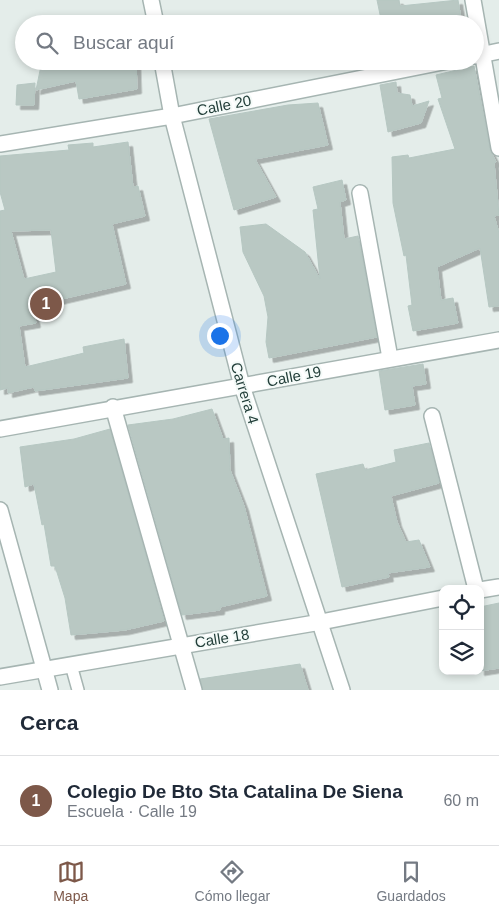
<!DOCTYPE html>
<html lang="es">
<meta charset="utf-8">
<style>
body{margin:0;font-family:Arial,sans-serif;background:#f2f2f3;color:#1f2937}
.controls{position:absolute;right:15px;bottom:15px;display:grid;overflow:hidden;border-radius:10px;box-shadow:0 2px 8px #0003}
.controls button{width:45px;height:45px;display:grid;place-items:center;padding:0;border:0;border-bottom:1px solid #e0e1e3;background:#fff;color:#1f2937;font:25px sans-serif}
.you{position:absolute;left:219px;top:335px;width:18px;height:18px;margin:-12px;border:4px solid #fff;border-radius:50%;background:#1a73e8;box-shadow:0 0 0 8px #1a73e833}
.badge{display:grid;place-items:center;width:32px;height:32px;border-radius:50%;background:#7d5849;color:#fff;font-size:16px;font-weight:700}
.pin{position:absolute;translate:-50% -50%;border:2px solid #fff;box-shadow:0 1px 5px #0006}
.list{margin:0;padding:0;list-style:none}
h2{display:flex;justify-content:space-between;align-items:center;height:65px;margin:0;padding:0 20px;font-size:21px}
h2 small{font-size:16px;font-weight:400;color:#747a83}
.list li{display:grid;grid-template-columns:32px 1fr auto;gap:15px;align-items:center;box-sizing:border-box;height:90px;padding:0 20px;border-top:1px solid #e0e1e3}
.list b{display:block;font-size:19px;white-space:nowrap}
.list p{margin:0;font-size:16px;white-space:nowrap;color:#747a83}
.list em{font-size:16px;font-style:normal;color:#747a83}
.icon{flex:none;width:28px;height:28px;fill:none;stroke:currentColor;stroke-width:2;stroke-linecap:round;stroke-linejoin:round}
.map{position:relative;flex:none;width:499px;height:690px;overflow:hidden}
.search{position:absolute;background:#fff;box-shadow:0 2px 8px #0003;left:15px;right:15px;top:15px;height:55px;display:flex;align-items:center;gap:12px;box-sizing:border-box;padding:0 18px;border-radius:28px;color:#747a83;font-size:19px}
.sheet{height:155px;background:#fff}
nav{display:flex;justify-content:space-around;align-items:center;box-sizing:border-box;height:70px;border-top:1px solid #e0e1e3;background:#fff;font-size:14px;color:#747a83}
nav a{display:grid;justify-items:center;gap:2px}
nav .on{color:#7d5849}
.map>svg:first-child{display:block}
.building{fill:#b9c8c3;stroke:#b6c7c2;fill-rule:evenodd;filter:url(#shadow)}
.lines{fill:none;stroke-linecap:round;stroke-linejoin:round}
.lane-casing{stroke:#a6b5b2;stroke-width:14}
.street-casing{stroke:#a6b5b2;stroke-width:18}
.lane{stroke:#fff;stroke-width:11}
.street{stroke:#fff;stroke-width:15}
.labels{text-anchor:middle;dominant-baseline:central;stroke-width:4;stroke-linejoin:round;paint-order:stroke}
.street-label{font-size:15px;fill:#233f3a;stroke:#f4faf8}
</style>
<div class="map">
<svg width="499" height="690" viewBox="0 0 499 690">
<defs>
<filter id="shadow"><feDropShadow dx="4.5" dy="4.5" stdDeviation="0" flood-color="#0004"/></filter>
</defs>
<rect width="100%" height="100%" fill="#e4edea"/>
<g class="building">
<polygon points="377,0 399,0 400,6 458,0 461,19 451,24 382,24"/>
<polygon points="42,61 84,65 84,61 136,61 137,89 79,99 76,81 36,90"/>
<polygon points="474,66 490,150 496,162 494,163 499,215 494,216 499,233 499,306 489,307 480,248 437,267 441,300 453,298 458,323 413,331 408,306 412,305 406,255 404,256 393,203 392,157 408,155 409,158 455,149 438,99 442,98 436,75"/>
<polygon points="396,82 397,93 410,95 412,106 429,101 421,123 388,132 380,85"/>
<polygon points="35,83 34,105 16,105 17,85"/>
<polygon points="318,103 328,145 255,159 276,197 234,210 209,119 288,105"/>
<path d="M128 142 133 187 138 186 145 216 112 224 126 284 32 306 36 323 19 326 25 367 84 353 83 347 124 339 128 378 35 391 34 387 8 393V388L0 390V211L5 210 0 192V156L69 150 68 145 93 143V147ZM51 230 56 272 24 279 11 231Z"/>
<polygon points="342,180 346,200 340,202 344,239 358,236 377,337 269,358 266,342 268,317 264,296 243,252 240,227 266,224 305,252 320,279 313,210 318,209 313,187"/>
<polygon points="423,364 426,384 412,386 415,405 385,410 379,371"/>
<polygon points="212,409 223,439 229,438 230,470 244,506 267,596 220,607 220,610 182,615 128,425 173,419"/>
<polygon points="110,429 164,621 125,630 71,635 65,598 55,566 51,566 44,524 42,525 34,484 25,487 20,447 74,439"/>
<polygon points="429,443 439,483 391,496 397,522 406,542 419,540 430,567 388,573 389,577 342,587 316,474 363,464 365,470 396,462 394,450"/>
<polygon points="499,603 499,668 480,671 480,607"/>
<polygon points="300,664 308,690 203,690 200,679"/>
</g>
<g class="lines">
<defs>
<polyline id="lane" points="71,665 78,690"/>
<g id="street">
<polyline points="151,0 156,24"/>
<polyline points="473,0 499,148"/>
<polyline points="475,56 499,51"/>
<polyline points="162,61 172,116 242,386 342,690"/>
<polyline points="0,144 172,116 448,61"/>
<polyline points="360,193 390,358"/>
<polyline points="113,407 194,690"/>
<polyline points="432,416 476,589"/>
<polyline points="0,429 499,340"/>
<polyline points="0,510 50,690"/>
<polyline points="480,590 499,587"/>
<polyline points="0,677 321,622 443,598"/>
</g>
</defs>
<use href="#lane" class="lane-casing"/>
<use href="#street" class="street-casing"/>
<use href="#lane" class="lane"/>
<use href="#street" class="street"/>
</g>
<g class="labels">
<g class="street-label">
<text transform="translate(224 105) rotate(-11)">Calle 20</text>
<text transform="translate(294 376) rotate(-11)">Calle 19</text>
<text transform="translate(245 393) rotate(73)">Carrera 4</text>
<text transform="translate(222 638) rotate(-9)">Calle 18</text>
</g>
</g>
</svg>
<div class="controls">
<button><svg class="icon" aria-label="locate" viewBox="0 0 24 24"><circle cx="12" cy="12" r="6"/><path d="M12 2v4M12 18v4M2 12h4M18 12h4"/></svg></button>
<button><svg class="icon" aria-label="layers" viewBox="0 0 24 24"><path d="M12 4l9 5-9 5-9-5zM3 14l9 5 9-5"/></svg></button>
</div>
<div class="you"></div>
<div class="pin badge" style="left:46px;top:304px">1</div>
<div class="search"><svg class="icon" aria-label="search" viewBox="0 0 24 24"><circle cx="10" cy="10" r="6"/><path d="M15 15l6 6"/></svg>Buscar aquí</div>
</div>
<section class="sheet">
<h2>Cerca<small></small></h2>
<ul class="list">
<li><span class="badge">1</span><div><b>Colegio De Bto Sta Catalina De Siena</b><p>Escuela · Calle 19</p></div><em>60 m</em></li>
</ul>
</section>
<nav>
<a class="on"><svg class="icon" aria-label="map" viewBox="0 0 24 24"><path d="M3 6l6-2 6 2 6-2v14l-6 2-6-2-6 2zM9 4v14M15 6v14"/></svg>Mapa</a>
<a><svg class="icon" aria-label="directions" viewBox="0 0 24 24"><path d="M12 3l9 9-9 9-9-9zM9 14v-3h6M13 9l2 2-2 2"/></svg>Cómo llegar</a>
<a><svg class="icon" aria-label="saved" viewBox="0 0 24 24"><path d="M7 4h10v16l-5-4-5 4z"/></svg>Guardados</a>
</nav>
